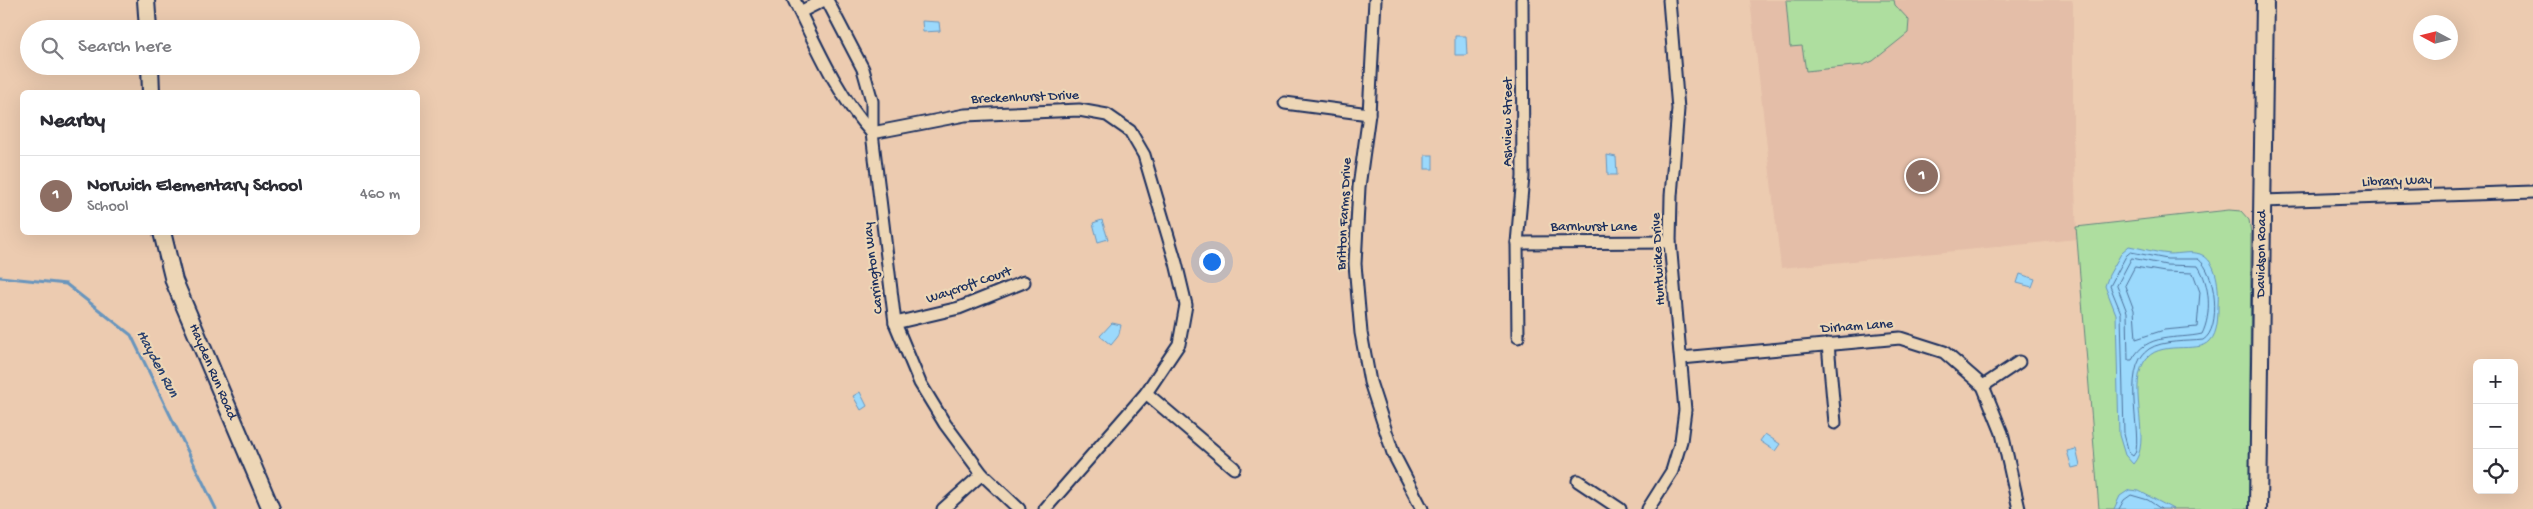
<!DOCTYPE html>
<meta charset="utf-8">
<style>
body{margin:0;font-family:"Gochi Hand",sans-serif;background:#f7f7f7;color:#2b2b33}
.controls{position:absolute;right:15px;bottom:15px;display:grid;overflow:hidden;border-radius:8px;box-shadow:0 5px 20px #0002}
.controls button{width:45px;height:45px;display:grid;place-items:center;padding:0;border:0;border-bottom:1px solid #e1e1e2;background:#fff;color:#2b2b33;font:25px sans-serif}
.compass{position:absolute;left:2413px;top:15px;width:45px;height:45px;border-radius:50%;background:#fff;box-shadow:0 5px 20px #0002;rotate:277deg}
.you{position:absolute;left:1211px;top:261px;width:18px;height:18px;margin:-12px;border:4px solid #fff;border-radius:50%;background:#1a73e8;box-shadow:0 0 0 8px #1a73e833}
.badge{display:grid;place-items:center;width:32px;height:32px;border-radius:50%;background:#2563eb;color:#fff;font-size:16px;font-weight:700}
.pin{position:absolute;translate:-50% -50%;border:2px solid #fff;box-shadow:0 1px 5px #0006}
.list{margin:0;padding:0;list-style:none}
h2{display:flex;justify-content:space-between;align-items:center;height:65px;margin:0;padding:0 20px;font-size:21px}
h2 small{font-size:16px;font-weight:400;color:#7c7c81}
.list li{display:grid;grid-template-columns:32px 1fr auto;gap:15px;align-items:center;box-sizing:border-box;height:80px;padding:0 20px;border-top:1px solid #e1e1e2}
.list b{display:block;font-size:19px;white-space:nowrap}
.list p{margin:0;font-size:16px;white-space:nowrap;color:#7c7c81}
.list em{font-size:16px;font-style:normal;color:#7c7c81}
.icon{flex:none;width:28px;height:28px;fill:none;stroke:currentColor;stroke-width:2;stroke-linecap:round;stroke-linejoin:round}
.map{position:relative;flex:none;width:2533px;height:509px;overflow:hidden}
.search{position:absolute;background:#fff;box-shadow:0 5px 20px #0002;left:20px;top:20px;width:400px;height:55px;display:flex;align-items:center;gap:12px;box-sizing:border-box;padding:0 18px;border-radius:28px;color:#7c7c81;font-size:19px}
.panel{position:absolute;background:#fff;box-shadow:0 5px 20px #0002;left:20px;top:90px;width:400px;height:145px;border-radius:8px}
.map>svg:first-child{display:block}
.built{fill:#e4bea8}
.green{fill:#aede9f;stroke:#64867e}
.water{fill:#9bd9fc;stroke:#6895bd}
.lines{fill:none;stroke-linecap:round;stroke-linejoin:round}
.shore{stroke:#4e739d;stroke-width:1}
.stream{stroke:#6895bd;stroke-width:3}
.street-casing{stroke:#1b2f5e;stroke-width:15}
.secondary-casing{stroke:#1b2f5e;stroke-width:20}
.street{stroke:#edd6b6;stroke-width:11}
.secondary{stroke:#edd6b6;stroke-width:16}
.labels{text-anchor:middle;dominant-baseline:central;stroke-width:4.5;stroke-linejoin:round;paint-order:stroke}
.street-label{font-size:14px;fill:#1b2f5e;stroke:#edd6b6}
.water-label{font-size:15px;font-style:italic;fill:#28406e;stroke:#edd6b6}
</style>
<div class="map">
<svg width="2533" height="509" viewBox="0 0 2533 509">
<rect width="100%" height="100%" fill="#eccbb0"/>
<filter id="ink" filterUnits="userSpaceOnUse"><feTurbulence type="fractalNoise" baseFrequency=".02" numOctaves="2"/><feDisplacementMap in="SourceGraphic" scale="10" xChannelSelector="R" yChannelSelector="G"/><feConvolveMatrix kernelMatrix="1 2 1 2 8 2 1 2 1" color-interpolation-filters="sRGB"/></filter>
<g filter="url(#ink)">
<polygon class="built" points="1750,0 2072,0 2073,4 2073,133 2077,239 1781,268"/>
<g class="green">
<polygon points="1786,0 1894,0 1895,5 1909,20 1908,33 1873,61 1863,65 1806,71 1802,46 1790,47"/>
<polygon points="2229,210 2241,211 2249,220 2251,233 2249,509 2099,509 2076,227"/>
</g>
<g class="water">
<polygon points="922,21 939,22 940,31 923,32"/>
<polygon points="1455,36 1466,36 1467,55 1455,55"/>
<rect x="1425" y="155" width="8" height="14"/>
<polygon points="1607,155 1616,157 1617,175 1608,175"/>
<polygon points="1102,220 1108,239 1098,242 1093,223"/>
<path d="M2129 246C2142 248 2156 253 2170 254 2179 254 2191 251 2200 254 2218 261 2219 289 2218 305 2218 316 2218 333 2210 341 2198 355 2158 338 2144 362 2127 390 2153 443 2133 464L2125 455 2119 435 2116 314 2105 286 2109 275 2122 252Z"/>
<polygon points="2020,274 2035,279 2032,287 2017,283"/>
<path d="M1112 323 1121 325C1118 338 1120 334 1111 345L1100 336Z"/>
<polygon points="860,392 867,406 861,410 853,396"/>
<polygon points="1765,434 1780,444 1775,451 1760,441"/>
<polygon points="2076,449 2080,466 2072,468 2067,451"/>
<polygon points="2129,490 2139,491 2173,509 2114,509 2120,496"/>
</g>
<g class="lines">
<g class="shore">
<path d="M2131 252 2167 259H2198C2216 271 2222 329 2203 340 2187 342 2163 340 2149 349 2118 369 2146 444 2133 456L2129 453 2124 434 2121 313 2110 286 2126 256Z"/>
<path d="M2132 258 2166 265 2198 266C2210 284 2212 314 2202 334 2176 340 2147 332 2132 360H2128L2127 312 2117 286Z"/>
<polygon points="2135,267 2165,272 2193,273 2200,292 2197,327 2164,330 2136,339 2134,310 2125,286"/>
<polyline points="2119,509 2124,500 2131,495 2148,500 2161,509"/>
</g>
<polyline class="stream" points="0,277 66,284 131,335 216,509"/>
<defs>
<g id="street">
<path d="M794 0C816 45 838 97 872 133"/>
<polyline points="827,0 863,69 872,101 872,133 895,323 920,383 945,424 982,474 1019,509"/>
<polyline points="1375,0 1369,114 1359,187 1355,264 1361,333 1370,382 1393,453 1422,509"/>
<polyline points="800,12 824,0"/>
<polyline points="1285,103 1369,114"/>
<polyline points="872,133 965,115 1079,110 1107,115 1130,131 1144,155 1176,263 1186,305 1179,344 1146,393 1045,509"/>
<polyline points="2262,201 2533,192"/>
<polyline points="1517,243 1670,242"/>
<polyline points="895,323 959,308 1024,282"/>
<polyline points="1518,337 1517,243 1523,177 1522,0"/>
<polyline points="1828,344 1835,423"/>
<polyline points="1681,358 1900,338 1944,352 1983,386 2002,433 2019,509"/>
<polyline points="1983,386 2019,362"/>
<polyline points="1146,393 1234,468"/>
<polyline points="1578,481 1620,509"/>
<polyline points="943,509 982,474"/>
<polyline points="1648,509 1672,471 1681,441 1685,410 1670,242 1671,196 1678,109 1669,0"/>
</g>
<g id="secondary">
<polyline points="146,0 148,29"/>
<polyline points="150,66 151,92"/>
<path id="s1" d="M162 232 174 281 271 509"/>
<path id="s2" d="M2258 509 2265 0"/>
</g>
</defs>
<use href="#street" class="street-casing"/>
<use href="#secondary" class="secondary-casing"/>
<use href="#street" class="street"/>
<use href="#secondary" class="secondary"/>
</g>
</g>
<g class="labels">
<g class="street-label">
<text transform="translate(1025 98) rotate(-2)">Breckenhurst Drive</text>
<text transform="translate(1508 122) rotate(-90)">Ashview Street</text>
<text transform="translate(2397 182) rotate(-2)">Library Way</text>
<text transform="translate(1345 214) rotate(-87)">Britton Farms Drive</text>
<text x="1594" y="227">Barnhurst Lane</text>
<text stroke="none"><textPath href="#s2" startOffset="255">Davidson Road</textPath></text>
<text transform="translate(1659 259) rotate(-93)">Huntwicke Drive</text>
<text transform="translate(874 268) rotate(-97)">Carrington Way</text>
<text transform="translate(969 286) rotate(-19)">Waycroft Court</text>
<text transform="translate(1857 327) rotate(-4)">Dirham Lane</text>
<text stroke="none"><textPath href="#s1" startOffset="149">Hayden Run Road</textPath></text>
</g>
<g class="water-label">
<text transform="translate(157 364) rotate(62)">Hayden Run</text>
</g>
</g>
</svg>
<div class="controls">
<button>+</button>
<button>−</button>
<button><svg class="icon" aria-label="locate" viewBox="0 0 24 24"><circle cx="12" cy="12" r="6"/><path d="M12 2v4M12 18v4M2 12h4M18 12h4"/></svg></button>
</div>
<svg class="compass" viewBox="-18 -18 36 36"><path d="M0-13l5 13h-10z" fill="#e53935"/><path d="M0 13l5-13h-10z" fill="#7c7c81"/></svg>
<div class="you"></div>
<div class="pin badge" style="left:1922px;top:176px;background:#8d6e63">1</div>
<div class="search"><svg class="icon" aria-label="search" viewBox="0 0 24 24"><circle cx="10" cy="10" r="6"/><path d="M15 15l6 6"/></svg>Search here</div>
<section class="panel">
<h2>Nearby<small></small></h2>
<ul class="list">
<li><span class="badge" style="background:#8d6e63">1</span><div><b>Norwich Elementary School</b><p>School</p></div><em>460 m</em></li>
</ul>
</section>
</div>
